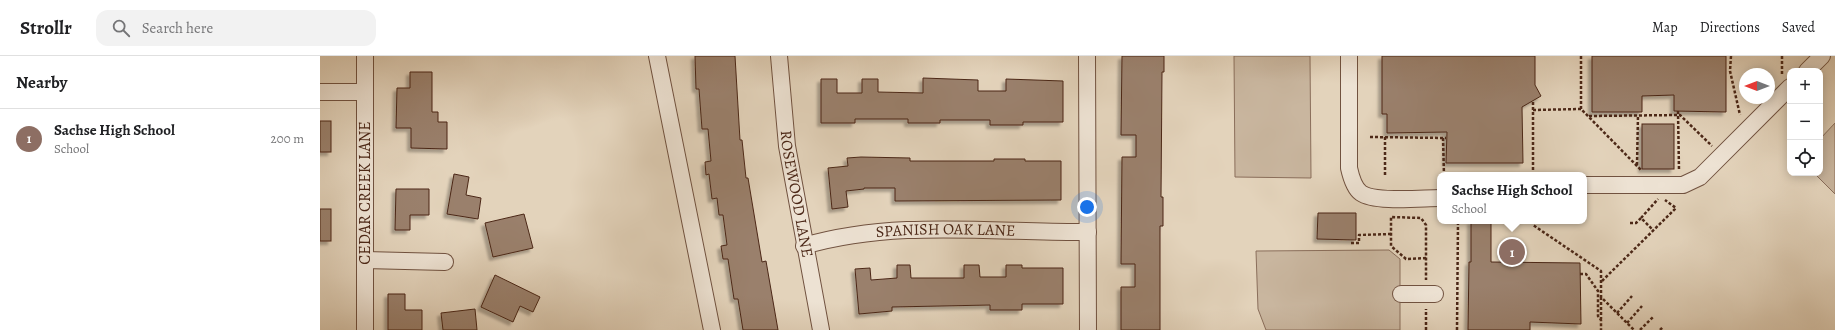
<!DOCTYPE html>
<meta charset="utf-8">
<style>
body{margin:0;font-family:Alegreya,serif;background:#f2f2f2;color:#202124}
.controls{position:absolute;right:12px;top:12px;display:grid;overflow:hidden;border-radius:8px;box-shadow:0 2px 10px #0003}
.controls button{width:36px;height:36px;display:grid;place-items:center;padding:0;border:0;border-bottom:1px solid #e0e0e0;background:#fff;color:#202124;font:20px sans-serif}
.compass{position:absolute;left:1419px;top:12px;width:36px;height:36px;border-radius:50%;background:#fff;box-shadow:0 2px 10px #0003;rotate:270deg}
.you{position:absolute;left:767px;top:151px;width:14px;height:14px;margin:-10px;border:3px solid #fff;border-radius:50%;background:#1a73e8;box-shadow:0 0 0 6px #1a73e833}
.badge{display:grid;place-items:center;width:26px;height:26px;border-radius:50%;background:#111827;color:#fff;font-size:13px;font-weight:700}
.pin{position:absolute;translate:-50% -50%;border:2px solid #fff;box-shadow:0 1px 4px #0006}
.popup{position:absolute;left:1117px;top:116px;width:150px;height:52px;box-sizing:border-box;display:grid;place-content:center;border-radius:8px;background:#fff;filter:drop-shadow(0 1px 3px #0005);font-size:13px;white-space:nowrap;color:#757577}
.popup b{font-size:15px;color:#202124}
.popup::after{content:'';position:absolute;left:50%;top:100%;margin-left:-8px;border:8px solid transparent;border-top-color:#fff}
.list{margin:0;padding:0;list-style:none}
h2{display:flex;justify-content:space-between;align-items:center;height:52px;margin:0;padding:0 16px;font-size:17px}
h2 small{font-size:13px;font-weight:400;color:#757577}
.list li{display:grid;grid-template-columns:26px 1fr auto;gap:12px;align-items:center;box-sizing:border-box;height:60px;padding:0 16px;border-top:1px solid #e0e0e0}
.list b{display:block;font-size:15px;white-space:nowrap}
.list p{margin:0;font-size:13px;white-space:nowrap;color:#757577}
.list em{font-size:13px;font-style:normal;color:#757577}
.icon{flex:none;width:22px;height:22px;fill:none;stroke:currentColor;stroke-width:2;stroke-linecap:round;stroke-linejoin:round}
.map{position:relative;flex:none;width:1515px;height:274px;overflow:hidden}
header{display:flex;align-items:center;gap:24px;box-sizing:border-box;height:56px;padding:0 20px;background:#fff;border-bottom:1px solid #e0e0e0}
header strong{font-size:19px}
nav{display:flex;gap:22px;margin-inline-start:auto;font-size:14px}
.search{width:280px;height:36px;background:#f2f2f2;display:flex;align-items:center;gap:10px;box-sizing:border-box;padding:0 14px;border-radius:12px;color:#757577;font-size:15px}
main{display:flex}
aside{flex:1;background:#fff}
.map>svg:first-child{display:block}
.green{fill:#c9b69f;stroke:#8a6e5b}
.building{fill:#9a806c;stroke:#4b2717;filter:url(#shadow)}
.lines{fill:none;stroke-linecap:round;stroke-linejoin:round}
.minor-casing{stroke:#715240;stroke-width:18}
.path{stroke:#4b2717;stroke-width:2.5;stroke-dasharray:3 2;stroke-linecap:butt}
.minor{stroke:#ede2d3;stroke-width:16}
.labels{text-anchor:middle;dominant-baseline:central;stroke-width:3;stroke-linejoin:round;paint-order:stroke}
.street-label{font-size:16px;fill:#4b2717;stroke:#ede2d3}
</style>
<header>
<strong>Strollr</strong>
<div class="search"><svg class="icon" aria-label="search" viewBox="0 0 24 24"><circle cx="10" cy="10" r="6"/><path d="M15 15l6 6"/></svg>Search here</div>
<nav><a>Map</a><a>Directions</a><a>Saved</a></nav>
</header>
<main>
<aside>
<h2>Nearby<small></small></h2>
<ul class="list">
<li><span class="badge" style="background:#8d6e63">1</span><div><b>Sachse High School</b><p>School</p></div><em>200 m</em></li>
</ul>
</aside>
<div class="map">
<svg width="1515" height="274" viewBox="0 0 1515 274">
<defs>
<filter id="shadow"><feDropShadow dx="-3.5" dy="3.5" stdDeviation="1" flood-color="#0004"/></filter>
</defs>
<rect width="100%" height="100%" fill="#e3d3bb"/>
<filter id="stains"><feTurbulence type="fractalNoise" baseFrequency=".005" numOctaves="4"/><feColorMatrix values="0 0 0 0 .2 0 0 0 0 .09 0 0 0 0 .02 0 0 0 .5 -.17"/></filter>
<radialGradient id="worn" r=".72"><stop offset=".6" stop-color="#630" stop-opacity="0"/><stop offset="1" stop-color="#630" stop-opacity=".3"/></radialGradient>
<g class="green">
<polygon points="914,0 990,0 991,122 915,121"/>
<polygon points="1515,67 1515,138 1496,119 1496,117 1500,117 1500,83"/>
<polygon points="1069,194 1080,203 1080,274 946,274 938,253 936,195"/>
</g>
<g class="building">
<polygon points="375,0 415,0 420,84 422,84 426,122 428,122 442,206 446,205 458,274 423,274 418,243 414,243 408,203 403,203 401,190 407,189 403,159 399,159 397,142 392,143 389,118 386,119 385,106 391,105 388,73 382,73 379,33 376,33"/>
<polygon points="802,0 844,0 844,16 842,16 841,141 843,141 843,170 840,170 840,274 801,274 801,231 815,231 815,208 801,208 802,101 816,101 816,79 801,79"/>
<polygon points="1062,0 1215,0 1215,29 1221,40 1202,51 1203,107 1126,107 1127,76 1067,77 1067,58 1062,58"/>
<polygon points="1272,0 1406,0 1406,56 1354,55 1354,39 1322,40 1322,56 1272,56"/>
<polygon points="90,16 112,16 112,56 118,56 118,66 127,66 127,93 91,92 91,72 76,72 77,32 90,32"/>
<polygon points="603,22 658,24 658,35 686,35 686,23 743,25 743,66 703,66 703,69 670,69 670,64 620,64 620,67 588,67 588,63 535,63 535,67 501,67 501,23 517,23 517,37 542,37 542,23 558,23 558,36 603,37"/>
<rect x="0" y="65" width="11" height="31"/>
<rect x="1322" y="68" width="32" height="45"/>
<polygon points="541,101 590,102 590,105 674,105 674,103 705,103 705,105 741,105 741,144 575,145 575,132 544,132 544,133 526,135 528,151 512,153 508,112 528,110 527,102"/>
<polygon points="134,118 149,121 146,139 161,142 158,163 127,158"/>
<polygon points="76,133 109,133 109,159 90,159 90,174 75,174"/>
<rect x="0" y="153" width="11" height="32"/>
<polygon points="998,157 1036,157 1036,184 997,183"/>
<polygon points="204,158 213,192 173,201 165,167"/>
<polygon points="1151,165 1171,165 1171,206 1260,207 1261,268 1210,266 1210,274 1148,274 1149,206 1151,206"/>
<polygon points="577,209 590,209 591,222 644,222 644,209 659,209 660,221 686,221 686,209 702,209 702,212 743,212 743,248 702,248 702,254 670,254 670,249 572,251 572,255 539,258 535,213 550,212 551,224 577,222"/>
<polygon points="175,219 220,241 213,256 200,250 193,266 161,251"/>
<polygon points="68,238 85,238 85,254 102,254 102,274 68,274"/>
<polygon points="155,253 157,274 123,274 121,257"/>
</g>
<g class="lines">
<defs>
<g id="minor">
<polyline points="337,0 392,274"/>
<path id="s1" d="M459 0 467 90 501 274"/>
<polyline points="767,0 768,274"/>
<path d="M1029 0V112C1031 121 1034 132 1041 137 1055 147 1102 142 1120 142"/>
<polyline points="1487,15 1502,0"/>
<polyline points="0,36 45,36"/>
<polyline points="1264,129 1363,129 1380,121 1470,31"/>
<path id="s2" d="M484 190C576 163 674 177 768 176"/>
<polyline points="45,204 125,206"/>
<polyline points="1081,238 1115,238"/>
<polyline points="45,274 45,0"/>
</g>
</defs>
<use href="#minor" class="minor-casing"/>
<g class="path">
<polyline points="1261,0 1261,53"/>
<polyline points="1411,0 1410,15 1420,59"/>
<polyline points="1462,0 1462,20"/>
<polyline points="1213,54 1261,53 1322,115"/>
<polyline points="1358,55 1359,115"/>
<polyline points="1269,60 1360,59 1392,90"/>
<polyline points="1050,81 1126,82"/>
<polyline points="1065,81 1065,120"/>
<polyline points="1123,82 1124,119"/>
<polyline points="1317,109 1318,59"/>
<polyline points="1213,119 1213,45"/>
<polyline points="1321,162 1338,143"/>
<polyline points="1213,165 1213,169 1281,215 1281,241 1314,274"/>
<polyline points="1310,167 1316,167 1321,162 1333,174"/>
<polyline points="1031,187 1039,187 1039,179 1071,178"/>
<polyline points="1106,202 1086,203 1071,190 1071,161 1101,162 1106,169 1106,224"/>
<polyline points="1260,218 1266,218 1278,235 1278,260 1281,264 1281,274"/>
<polyline points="1282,225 1356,152 1345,144"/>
<polyline points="1281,241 1281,263"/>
<polyline points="1297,257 1312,240"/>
<polyline points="1307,267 1322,250"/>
<polyline points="1106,274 1106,253"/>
<polyline points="1137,274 1138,165"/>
<polyline points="1320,274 1333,261"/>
<polyline points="1340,274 1343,271"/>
</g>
<use href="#minor" class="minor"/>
</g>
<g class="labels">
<g class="street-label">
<text transform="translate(45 137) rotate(-90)">CEDAR CREEK LANE</text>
<text stroke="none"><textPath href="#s1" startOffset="139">ROSEWOOD LANE</textPath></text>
<text stroke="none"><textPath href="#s2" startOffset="143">SPANISH OAK LANE</textPath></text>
</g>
</g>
<rect width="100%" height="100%" filter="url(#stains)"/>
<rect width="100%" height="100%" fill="url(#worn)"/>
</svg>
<div class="controls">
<button>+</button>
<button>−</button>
<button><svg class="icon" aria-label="locate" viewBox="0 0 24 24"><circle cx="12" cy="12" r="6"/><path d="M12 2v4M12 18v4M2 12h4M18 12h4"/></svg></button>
</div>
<svg class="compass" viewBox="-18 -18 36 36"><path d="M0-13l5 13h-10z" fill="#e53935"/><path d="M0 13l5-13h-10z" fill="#757577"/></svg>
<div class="you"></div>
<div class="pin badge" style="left:1192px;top:196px;background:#8d6e63">1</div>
<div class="popup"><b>Sachse High School</b>School</div>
</div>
</main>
